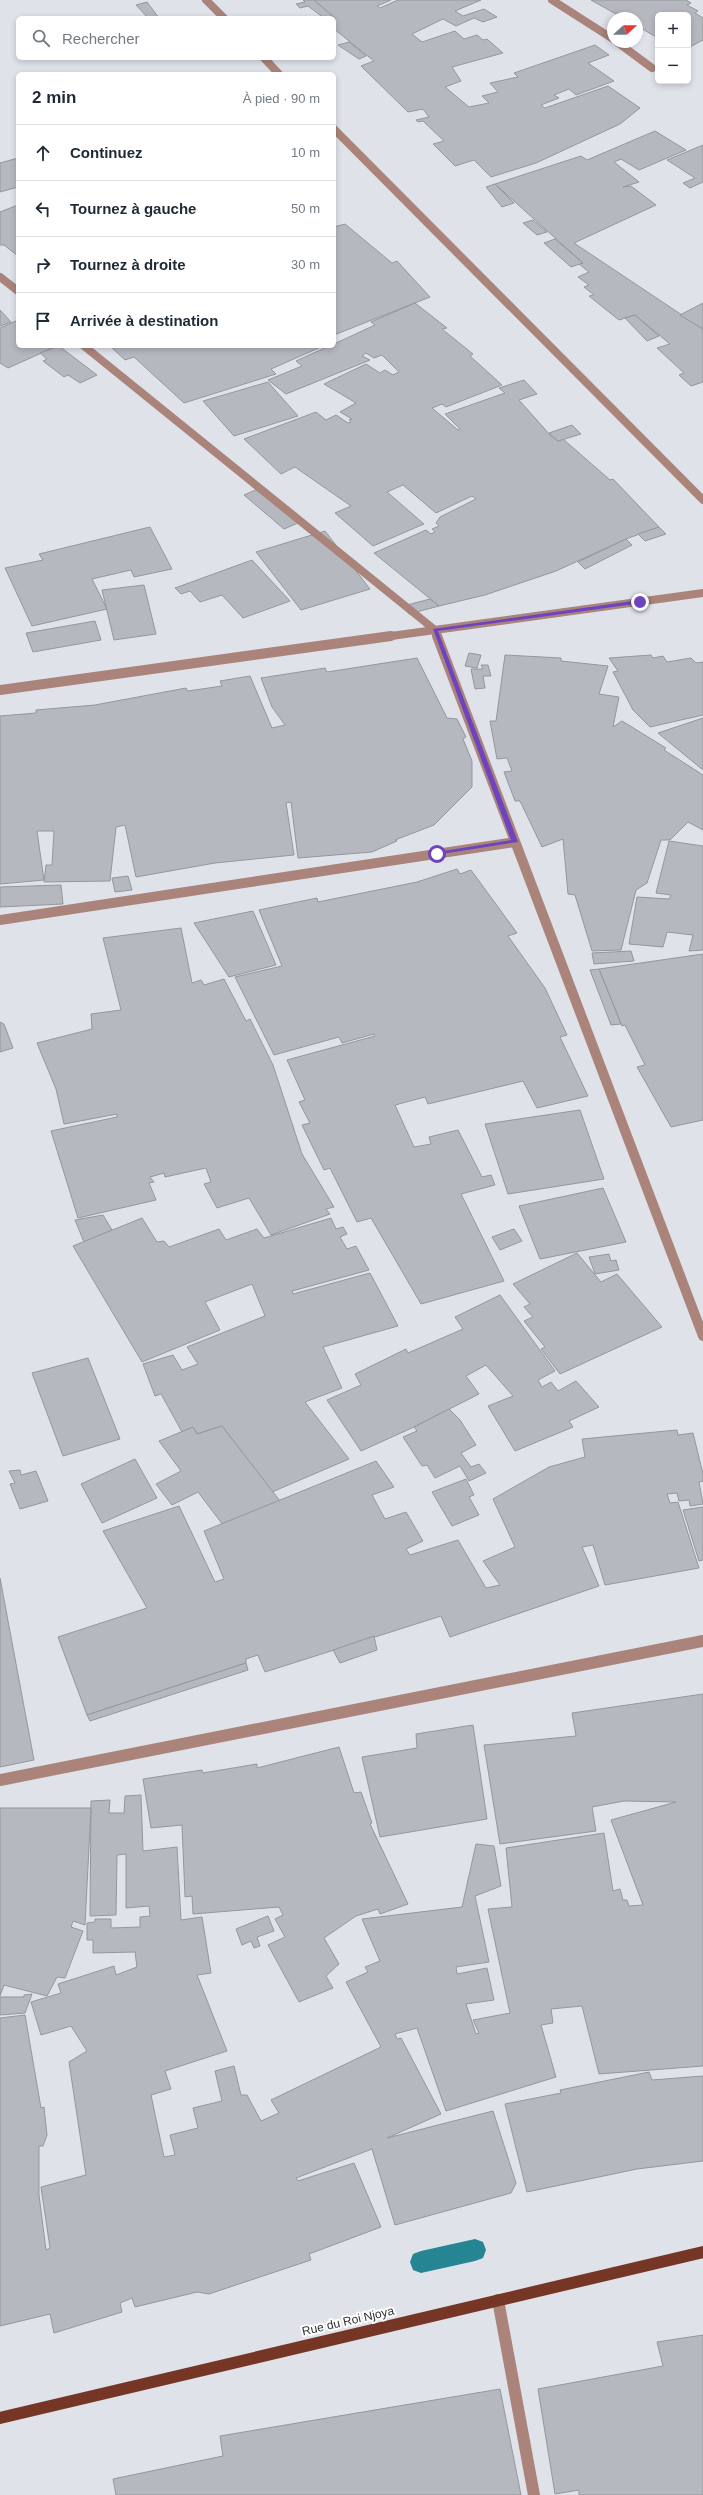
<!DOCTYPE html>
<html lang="fr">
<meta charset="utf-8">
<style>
body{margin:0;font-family:Helvetica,sans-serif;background:#f6f6f7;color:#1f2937}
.controls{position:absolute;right:12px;top:12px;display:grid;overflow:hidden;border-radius:6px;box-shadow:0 2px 6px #0003}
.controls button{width:36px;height:36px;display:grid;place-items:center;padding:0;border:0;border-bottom:1px solid #e0e1e3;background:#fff;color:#1f2937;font:20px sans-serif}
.compass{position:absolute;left:607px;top:12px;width:36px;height:36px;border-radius:50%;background:#fff;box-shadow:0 2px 6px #0003;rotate:69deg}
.stop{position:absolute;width:12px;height:12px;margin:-9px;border:3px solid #6d44bd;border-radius:50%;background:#fff}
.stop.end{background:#6d44bd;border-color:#fff;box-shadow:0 1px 4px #0008}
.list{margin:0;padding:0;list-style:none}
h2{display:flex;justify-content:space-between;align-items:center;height:52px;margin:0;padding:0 16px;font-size:17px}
h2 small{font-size:13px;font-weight:400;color:#747a83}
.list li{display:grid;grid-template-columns:26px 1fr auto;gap:12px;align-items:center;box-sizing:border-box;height:56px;padding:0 16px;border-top:1px solid #e0e1e3}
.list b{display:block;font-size:15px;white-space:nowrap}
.list em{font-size:13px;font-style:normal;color:#747a83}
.icon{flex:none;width:22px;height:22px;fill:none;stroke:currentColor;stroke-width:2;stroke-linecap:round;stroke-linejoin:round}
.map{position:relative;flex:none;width:703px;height:2495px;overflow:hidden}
.search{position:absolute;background:#fff;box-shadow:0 2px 6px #0003;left:16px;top:16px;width:320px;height:44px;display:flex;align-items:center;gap:10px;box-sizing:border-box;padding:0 14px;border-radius:6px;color:#747a83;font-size:15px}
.panel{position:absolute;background:#fff;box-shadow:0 2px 6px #0003;left:16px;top:72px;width:320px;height:276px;border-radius:6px}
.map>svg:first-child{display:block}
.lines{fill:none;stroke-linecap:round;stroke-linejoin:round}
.stream{fill:#268592;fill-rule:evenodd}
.building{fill:#b5b8bf;stroke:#94979d}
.minor-far2{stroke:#aa847a;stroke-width:8}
.minor-far1{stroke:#aa847a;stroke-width:10}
.minor{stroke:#aa847a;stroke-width:12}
.major{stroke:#753626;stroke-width:12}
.route{fill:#6d44bd}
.labels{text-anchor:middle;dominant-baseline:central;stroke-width:4;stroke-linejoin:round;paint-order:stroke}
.near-street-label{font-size:12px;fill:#313235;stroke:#fff}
</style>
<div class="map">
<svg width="703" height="2495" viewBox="0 0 703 2495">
<rect width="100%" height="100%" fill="#dfe2e9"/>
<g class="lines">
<polygon class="stream" points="475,2239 483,2242 486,2250 483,2258 475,2261 421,2273 413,2270 410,2262 413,2254 421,2251"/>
</g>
<g class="building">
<polygon points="303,0 314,0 335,18 324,18 308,6 300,8 296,4 305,2"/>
<polygon points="314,0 391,0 377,6 380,8 398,0 481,0 455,11 463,16 484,9 497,17 483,22 474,18 456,26 443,19 412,34 422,42 455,31 464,39 477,35 483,40 487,39 503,53 452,67 461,81 445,87 469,107 489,103 482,96 498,92 490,83 518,77 514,73 595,45 609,55 588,63 614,81 576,95 569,89 554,95 559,98 541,105 545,108 608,86 640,108 620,124 536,163 491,177 474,160 455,166 433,144 444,141 423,121 418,122 416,120 429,117 423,109 408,112 361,66 374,61 334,29 335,18"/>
<polygon points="591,0 686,0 691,3 687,5 698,11 695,13 703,18 703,40 688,48 688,15 658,15 658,38 637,26 637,18 623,18"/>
<polygon points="147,2 159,18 148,18 136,5"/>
<polygon points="349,42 366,56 359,59 338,45"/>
<polygon points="655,131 686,150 639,170 621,159 614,162 639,182 623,187 631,186 656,205 574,243 703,329 703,382 691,386 679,375 684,373 657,348 670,344 635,315 619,320 589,296 594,295 584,287 589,285 578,277 589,272 579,264 583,263 495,184 581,156 587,160"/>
<polygon points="703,145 703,182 690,188 683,183 695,178 667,160"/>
<polygon points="18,158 18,187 0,192 0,163"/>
<polygon points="495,184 514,203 502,207 486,187"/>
<polygon points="18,205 18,256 4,245 0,245 0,212"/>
<polygon points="533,220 547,232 537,235 523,223"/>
<polygon points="345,224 392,263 397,261 430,297 334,335 334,227"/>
<polygon points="555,239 583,263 571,267 544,243"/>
<polygon points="415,303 447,328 442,329 473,354 470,356 502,385 446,407 442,404 432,408 458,430 460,429 445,414 505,393 499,388 524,380 537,394 519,400 551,436 558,441 563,439 610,480 613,479 659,527 626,539 556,571 485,595 439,606 374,553 426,530 431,534 435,532 432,529 439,526 436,523 440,517 476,499 472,496 436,513 403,485 387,492 424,524 373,546 335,513 351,506 295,467 281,474 244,439 316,412 326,420 336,415 348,423 351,422 349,420 352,419 340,412 356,403 324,384 366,364 380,373 385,370 393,375 399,372 382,355 374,358 366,353 362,356 370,360 286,394 268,380 302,366 296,361 329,346 334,346 334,344 375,325 371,322"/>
<polygon points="703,303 703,329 680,315"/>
<polygon points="0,310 11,322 0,326"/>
<polygon points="635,315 659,336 647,341 625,318"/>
<polygon points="18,320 18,346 55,347 8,368 0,363 0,328"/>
<polygon points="59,346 97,375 80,383 68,375 64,377 43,361 47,359 40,353"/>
<polygon points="110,346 320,346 321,347 271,369 276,374 184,403 134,357 125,360"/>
<polygon points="268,382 298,416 234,436 203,401"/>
<polygon points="572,425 581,434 558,441 549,433"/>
<polygon points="262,487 303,521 284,529 244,495"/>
<polygon points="150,527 172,569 134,577 131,570 92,579 107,609 32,626 5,568 43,560 39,554"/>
<polygon points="659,527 666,534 645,541 638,534"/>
<polygon points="325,531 370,589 301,610 256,552"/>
<polygon points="626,539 632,545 585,569 578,562"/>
<polygon points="252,560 290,601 243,618 222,595 200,602 190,591 181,594 175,588"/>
<polygon points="144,585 156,634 114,640 102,590"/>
<polygon points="430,599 439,606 409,614 403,606"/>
<polygon points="95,621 101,640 33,652 26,633"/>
<polygon points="469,653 481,655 477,668 465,666"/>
<polygon points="505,655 561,658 561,661 608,666 599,694 619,697 613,727 622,721 666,748 664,750 703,775 703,830 688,822 670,840 661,840 647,883 636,890 621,950 592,951 575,895 568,894 563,839 542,847 520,801 515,801 504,772 512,771 507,758 497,759 490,721 496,721"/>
<polygon points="651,655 653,658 663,656 667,662 691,658 696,663 703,662 703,715 650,727 633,710 613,672 618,671 609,658"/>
<polygon points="417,658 447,718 457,719 466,737 463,739 472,761 472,787 434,825 395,840 397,841 372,852 298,858 291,802 286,803 294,855 215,863 136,877 125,825 116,827 110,881 44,882 46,865 52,865 54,831 37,831 44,880 0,884 0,716 36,713 36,710 95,705 186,688 188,691 222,686 220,681 250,676 272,728 285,725 272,707 261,678 325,668 327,672"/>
<polygon points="481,665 488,665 491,676 483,676 485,688 475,689 471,669 483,669"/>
<polygon points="703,718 703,770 658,733"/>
<polygon points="669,841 703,846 703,950 689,951 693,935 667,932 663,947 629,944 637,897 669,899 671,895 656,893"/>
<polygon points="457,869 460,874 471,870 517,933 508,936 545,988 567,1035 560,1037 588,1096 537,1108 523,1081 428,1104 425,1097 395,1105 414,1147 431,1144 429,1137 458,1130 482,1177 491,1175 495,1185 461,1194 504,1281 421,1304 371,1218 357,1222 330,1168 324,1170 302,1125 310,1123 299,1102 305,1100 287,1060 375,1036 374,1034 342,1043 339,1037 274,1055 235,977 282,966 259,910 317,898 318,902 417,882"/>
<polygon points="128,876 132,890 115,892 112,878"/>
<polygon points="61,885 63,904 0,907 0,887"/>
<polygon points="253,911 276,965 229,977 194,923"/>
<polygon points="181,928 192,983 201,980 204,985 224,979 246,1021 250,1019 273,1065 302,1154 334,1207 326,1209 330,1214 271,1235 249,1198 217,1208 204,1184 211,1182 206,1168 165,1177 164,1173 150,1177 154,1182 149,1183 156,1200 78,1218 51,1131 117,1117 117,1114 64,1124 56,1089 37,1043 92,1029 91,1014 121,1010 103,938"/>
<polygon points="631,951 634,961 594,964 592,953"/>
<polygon points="703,954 703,1120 671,1127 637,1067 645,1065 625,1025 622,1026 599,969"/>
<polygon points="599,969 621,1024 611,1025 590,970"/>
<polygon points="0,1022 4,1024 13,1048 0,1052"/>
<polygon points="580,1110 604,1179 508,1194 485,1124"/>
<polygon points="603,1188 626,1242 540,1259 519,1206"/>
<polygon points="103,1215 112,1230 84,1242 75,1220"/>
<polygon points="142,1218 157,1242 164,1241 169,1247 219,1229 226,1240 257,1229 264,1238 331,1218 336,1229 343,1227 347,1234 340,1237 347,1249 356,1246 369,1270 292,1291 293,1294 370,1273 398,1326 323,1347 342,1388 305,1402 349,1459 272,1492 222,1426 197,1434 193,1427 182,1432 161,1394 155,1396 143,1364 173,1355 182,1370 198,1364 187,1347 265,1316 252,1284 205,1302 220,1330 142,1362 73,1246"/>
<polygon points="514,1229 522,1241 500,1250 492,1237"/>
<polygon points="577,1253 601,1282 617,1274 662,1327 560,1374 541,1349 545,1347 524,1321 533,1317 524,1307 530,1304 513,1284"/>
<polygon points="609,1254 611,1261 616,1260 619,1270 595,1274 589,1257"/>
<polygon points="500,1295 555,1371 538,1380 542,1387 551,1382 558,1391 576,1381 599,1407 569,1421 573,1427 515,1451 488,1406 513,1396 486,1365 466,1376 479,1394 414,1427 361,1451 327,1400 361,1385 355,1374 406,1349 408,1353 463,1329 455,1317"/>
<polygon points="88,1358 120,1439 63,1456 32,1373"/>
<polygon points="449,1409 460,1420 476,1445 461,1453 471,1467 479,1464 486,1473 469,1481 460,1466 435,1478 427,1465 422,1466 403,1437 417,1431 414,1427"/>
<polygon points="222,1426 280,1501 223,1525 198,1492 172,1505 156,1484 181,1471 159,1441 193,1427 197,1434"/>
<polygon points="677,1430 678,1435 693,1433 703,1474 703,1481 699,1482 703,1504 690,1506 689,1500 679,1501 677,1493 667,1494 670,1503 678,1502 699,1568 605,1585 593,1545 582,1547 599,1586 450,1637 441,1616 265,1672 258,1655 246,1659 246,1663 87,1715 58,1637 147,1608 103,1531 179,1506 215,1582 224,1579 204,1531 376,1461 394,1487 372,1495 385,1519 406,1512 423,1541 406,1549 410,1555 458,1540 486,1588 500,1585 483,1561 515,1547 493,1499 549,1467 585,1457 582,1439"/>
<polygon points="135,1459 157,1498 102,1523 81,1484"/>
<polygon points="20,1470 21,1475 36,1471 48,1501 20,1509 10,1484 15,1483 9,1471"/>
<polygon points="466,1479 474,1495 469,1497 479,1515 452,1526 432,1492"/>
<polygon points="703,1507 703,1560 699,1561 683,1510"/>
<polygon points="0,1578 34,1760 0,1767"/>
<polygon points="374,1636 377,1650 340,1663 333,1650"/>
<polygon points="246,1663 248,1670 90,1721 87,1715"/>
<polygon points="703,1694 703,2066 599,2074 582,2006 551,2009 553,2023 541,2025 556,2077 446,2111 417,2028 395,2034 397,2039 401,2038 441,2114 387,2138 493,2111 516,2183 511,2193 395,2225 372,2149 296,2178 298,2181 354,2163 381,2227 309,2254 311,2260 209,2294 197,2292 135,2307 132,2298 120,2303 122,2312 54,2333 50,2314 0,2326 0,2018 25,2015 41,2108 44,2107 47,2135 43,2146 39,2146 39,2195 46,2250 50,2248 41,2187 86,2175 69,2062 87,2051 71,2026 41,2035 31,2002 61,1993 58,1984 114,1966 116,1975 137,1967 135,1952 93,1953 93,1940 87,1940 87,1923 95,1922 95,1919 111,1919 111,1928 140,1927 140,1917 150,1916 149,1906 126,1908 126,1854 117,1855 116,1915 90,1916 91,1801 110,1800 109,1813 124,1813 125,1796 141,1795 143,1851 177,1847 181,1920 202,1917 211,1973 197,1975 227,2051 165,2071 171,2089 151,2095 164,2157 175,2155 170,2135 198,2128 193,2108 222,2101 215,2071 234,2066 241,2095 247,2095 261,2121 279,2113 271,2100 381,2047 346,1982 368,1972 365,1967 380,1961 362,1919 462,1907 476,1844 494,1846 501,1886 475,1896 489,1962 456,1967 457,1974 487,1968 494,2000 466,2004 476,2034 479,2033 473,2020 510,2013 488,1909 512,1907 506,1848 604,1833 613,1891 620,1889 623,1900 627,1900 629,1906 643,1905 611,1820 676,1802 624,1801 592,1807 596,1831 500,1844 484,1745 576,1736 572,1713"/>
<polygon points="473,1725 487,1819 380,1837 362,1757 417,1748 416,1734"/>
<polygon points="339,1747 354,1793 361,1792 372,1823 370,1824 408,1904 380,1914 378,1909 356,1916 324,1938 339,1964 326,1976 333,1988 299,2002 268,1945 285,1937 275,1919 283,1915 279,1907 193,1914 192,1896 185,1897 182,1825 151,1828 143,1779 202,1770 203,1773 257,1764 257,1768"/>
<polygon points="0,1808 91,1808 85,1925 73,1921 71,1927 83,1931 65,1978 57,1977 47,1996 4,1985 0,1996"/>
<polygon points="268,1916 274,1931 257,1937 260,1946 254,1948 251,1941 242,1945 236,1929"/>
<polygon points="32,1994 25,2013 0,2015 0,1997 24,1997 24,1995"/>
<polygon points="649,2072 652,2080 703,2076 703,2161 637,2169 527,2192 505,2104 561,2093 560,2090"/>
<polygon points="703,2335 703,2495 579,2495 579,2490 555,2494 538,2389 663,2366 657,2342"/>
<polygon points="500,2389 521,2495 116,2495 113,2479 223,2456 220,2436"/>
</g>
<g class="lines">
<g class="minor-far2">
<polyline points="206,0 224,18"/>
<polyline points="552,0 613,39"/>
<polyline points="617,42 652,68"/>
<polyline points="264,58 279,74"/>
<polyline points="334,129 703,500"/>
<polyline points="0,277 18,291"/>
<polyline points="84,346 435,630 438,637"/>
<polyline points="384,637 703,593"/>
</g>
<g class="minor-far1">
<polyline points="437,636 703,1336"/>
<polyline points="0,690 391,636"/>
<polyline points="0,920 515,842"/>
</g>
<g class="minor">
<polyline points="0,1780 703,1641"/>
<polyline points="498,2300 534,2495"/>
</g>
<polyline class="major" points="0,2418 703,2252"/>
</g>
<polygon class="route" points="640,600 642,603 438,631 518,842 435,855 437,852 511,840 433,629"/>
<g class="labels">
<g class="near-street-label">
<text transform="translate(348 2321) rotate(-13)">Rue du Roi Njoya</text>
</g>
</g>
</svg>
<div class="controls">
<button>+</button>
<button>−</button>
</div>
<svg class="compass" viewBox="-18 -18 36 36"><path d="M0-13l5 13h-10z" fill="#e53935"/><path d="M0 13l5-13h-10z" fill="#747a83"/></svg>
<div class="stop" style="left:437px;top:854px"></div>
<div class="stop end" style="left:640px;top:602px"></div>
<div class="search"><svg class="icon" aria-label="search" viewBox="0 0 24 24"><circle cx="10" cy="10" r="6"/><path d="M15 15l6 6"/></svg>Rechercher</div>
<section class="panel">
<h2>2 min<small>À pied · 90 m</small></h2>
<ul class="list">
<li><svg class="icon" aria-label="ahead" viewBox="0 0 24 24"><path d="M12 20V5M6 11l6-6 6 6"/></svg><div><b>Continuez</b></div><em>10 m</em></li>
<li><svg class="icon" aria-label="left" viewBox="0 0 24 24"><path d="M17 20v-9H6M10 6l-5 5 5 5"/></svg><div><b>Tournez à gauche</b></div><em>50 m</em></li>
<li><svg class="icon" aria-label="right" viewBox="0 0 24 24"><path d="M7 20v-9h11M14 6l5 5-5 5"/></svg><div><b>Tournez à droite</b></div><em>30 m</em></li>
<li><svg class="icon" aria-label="arrive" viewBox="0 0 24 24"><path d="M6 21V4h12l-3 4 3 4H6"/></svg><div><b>Arrivée à destination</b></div></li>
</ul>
</section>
</div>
